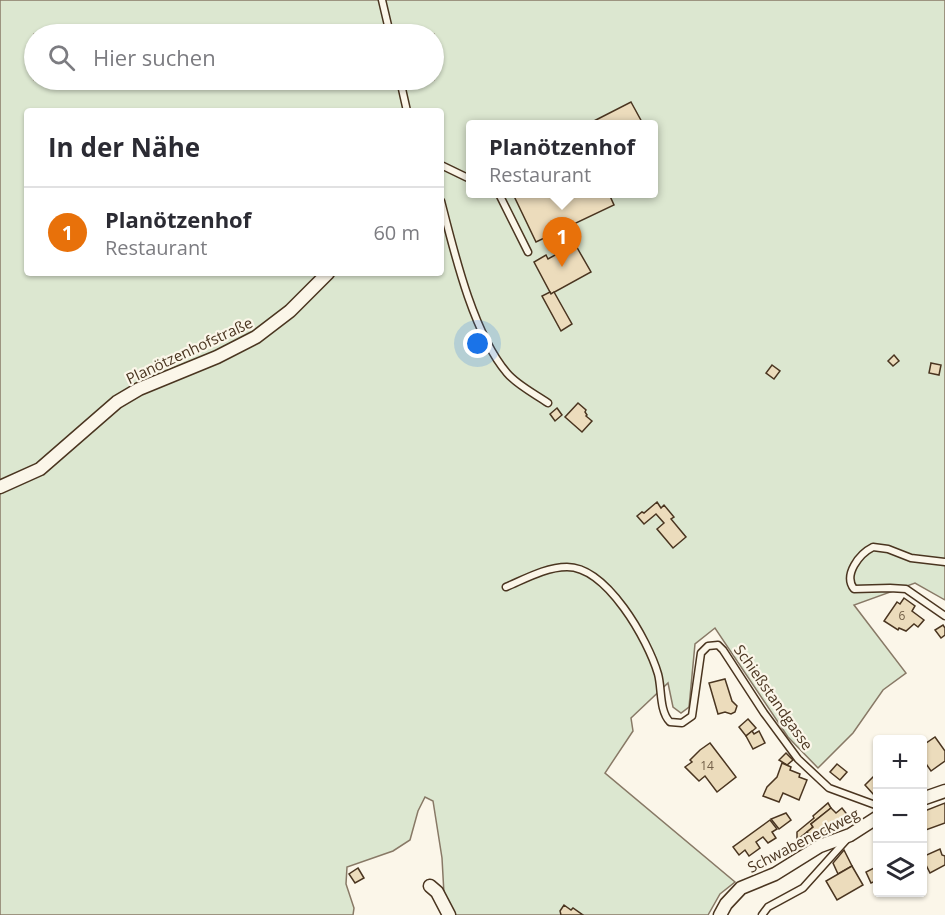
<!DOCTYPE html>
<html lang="de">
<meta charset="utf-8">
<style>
body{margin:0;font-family:"Open Sans",sans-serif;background:#f2f2f3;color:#2b2b33}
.controls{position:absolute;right:18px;bottom:18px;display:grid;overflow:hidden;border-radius:6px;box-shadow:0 2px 4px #0004}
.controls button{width:54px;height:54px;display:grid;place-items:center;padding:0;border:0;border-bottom:2px solid #e1e1e2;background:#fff;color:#2b2b33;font:30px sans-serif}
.you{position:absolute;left:478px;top:344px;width:21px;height:21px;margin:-15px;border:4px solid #fff;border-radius:50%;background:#1a73e8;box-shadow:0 0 0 9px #1a73e833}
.badge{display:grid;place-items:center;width:39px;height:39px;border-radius:50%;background:#c62828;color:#fff;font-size:20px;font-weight:700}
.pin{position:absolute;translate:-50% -50px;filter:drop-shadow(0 2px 3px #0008)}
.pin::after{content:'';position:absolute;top:32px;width:21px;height:18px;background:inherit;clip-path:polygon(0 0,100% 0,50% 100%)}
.popup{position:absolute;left:466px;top:120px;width:192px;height:78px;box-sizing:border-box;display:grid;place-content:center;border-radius:6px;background:#fff;filter:drop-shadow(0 2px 4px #0005);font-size:20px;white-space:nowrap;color:#7c7c81}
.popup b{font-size:22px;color:#2b2b33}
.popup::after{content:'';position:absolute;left:50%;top:100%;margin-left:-12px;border:12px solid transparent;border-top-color:#fff}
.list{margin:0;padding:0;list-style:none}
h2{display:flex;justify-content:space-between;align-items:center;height:78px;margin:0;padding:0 24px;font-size:26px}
h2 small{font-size:20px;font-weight:400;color:#7c7c81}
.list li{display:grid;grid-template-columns:39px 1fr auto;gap:18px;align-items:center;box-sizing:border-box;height:90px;padding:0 24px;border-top:2px solid #e1e1e2}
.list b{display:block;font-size:22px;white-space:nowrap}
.list p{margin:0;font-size:20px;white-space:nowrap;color:#7c7c81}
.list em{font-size:20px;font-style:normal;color:#7c7c81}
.icon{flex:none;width:33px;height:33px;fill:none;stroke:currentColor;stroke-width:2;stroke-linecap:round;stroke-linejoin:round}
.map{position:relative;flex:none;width:945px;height:915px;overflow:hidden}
.search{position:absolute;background:#fff;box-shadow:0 2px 4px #0004;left:24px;top:24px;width:420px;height:66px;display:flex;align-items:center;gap:15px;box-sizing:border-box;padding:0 21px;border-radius:33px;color:#7c7c81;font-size:22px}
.panel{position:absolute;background:#fff;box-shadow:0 2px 4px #0004;left:24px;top:108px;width:420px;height:168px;border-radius:6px}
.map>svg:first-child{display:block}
.green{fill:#dce7d0;stroke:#887966;stroke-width:1.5;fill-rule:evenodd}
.building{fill:#ecdcbc;stroke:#4a3520;stroke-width:1.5}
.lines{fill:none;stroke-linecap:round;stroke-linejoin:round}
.service-casing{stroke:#4a3520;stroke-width:9}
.minor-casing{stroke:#4a3520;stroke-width:15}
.service{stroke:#fbf6e9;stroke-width:6}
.minor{stroke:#fbf6e9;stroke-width:12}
.labels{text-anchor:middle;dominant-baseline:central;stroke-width:4.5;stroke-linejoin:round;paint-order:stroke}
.number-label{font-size:12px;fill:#725f47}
.street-label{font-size:15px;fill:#4a3520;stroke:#fbf6e9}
</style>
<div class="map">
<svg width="945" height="915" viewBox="0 0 945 915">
<rect width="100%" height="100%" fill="#fbf6e9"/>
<path class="green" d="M0 0H945V600L915 583 854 605 906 673 883 690 853 733 818 768 788 737 715 628 695 644 689 707 681 713 673 707 668 683 631 718 633 731 605 773 735 882 720 894 708 915H453L444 894 442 858 433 801 425 797 418 811 410 840 393 851 347 867 346 884 354 908 353 915H0ZM34 34H434V80H34ZM27 111H441V273H27ZM470 124H654V194H470Z"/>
<g class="building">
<polygon points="631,102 643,124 588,124"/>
<polygon points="513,194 559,194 562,200 577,194 609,194 614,205 536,242"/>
<polygon points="575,244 591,272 551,294 534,262 546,255 548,259"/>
<polygon points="550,292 551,294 554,292 572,324 561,331 542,296"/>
<polygon points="894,355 899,361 893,366 888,361"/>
<polygon points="931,363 941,365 939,375 929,373"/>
<polygon points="772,365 780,371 774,379 766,373"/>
<polygon points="578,403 586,410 585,412 587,415 586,416 592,421 582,432 565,417"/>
<polygon points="557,408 562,415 555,421 550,414"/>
<polygon points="657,502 661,508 664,505 674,517 671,519 686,537 673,548 657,529 664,523 656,514 644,524 637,516 642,512 644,513"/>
<polygon points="904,598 915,606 912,611 924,620 918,627 914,624 906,631 899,628 898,630 884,621 897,602 900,604"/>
<polygon points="943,625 945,628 945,635 941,638 935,630"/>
<polygon points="725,679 732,701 737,706 735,712 731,714 725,712 718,714 709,683"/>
<polygon points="748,719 756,728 746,736 739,727"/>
<polygon points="752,731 754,734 759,731 765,743 753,749 746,736"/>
<polygon points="935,737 945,751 945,761 931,771 922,758 922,746"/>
<polygon points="710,743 736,777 717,792 705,776 699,781 685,767 692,762 690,760 700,750"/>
<polygon points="786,753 793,760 787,765 779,760"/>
<polygon points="782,763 791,767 790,770 800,774 799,777 807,780 799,800 783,793 779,802 763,796 767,787 777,777"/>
<polygon points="837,764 847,772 840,780 830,772"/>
<polygon points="878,772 878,792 874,795 865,785"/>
<polygon points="828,803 831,808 811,824 813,827 797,840 797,832 814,818 813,816"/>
<polygon points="945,803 945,823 923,831 922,812"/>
<polygon points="831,808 836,813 842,808 849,817 834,830 830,825 825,829 827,831 815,841 807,832 813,827 811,824"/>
<polygon points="786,813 791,820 779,829 771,819"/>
<polygon points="770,820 777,829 772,832 776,838 768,843 763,837 756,842 760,848 749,856 745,850 739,855 733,847"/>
<polygon points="940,849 942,855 945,856 945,865 930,873 922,857"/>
<polygon points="844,850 852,866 838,874 833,863"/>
<polygon points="852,866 863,885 837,900 826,881"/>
<polygon points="878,866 878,880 871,883 866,872"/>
<polygon points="358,868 364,878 355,883 349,874"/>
<polygon points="564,905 571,910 573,908 583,915 561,915 560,911"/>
</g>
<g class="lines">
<defs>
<g id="service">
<polyline points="382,0 390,34"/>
<polyline points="400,80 407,111"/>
<polyline points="441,165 470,179"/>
<polyline points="499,194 528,252"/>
<path d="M441 201C454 252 473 333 507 373 517 385 535 394 548 403"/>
<path d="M945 562 911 558 888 549 873 547C859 554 843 575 854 589L890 588 906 589 945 616"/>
<path d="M506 587C525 579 546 567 567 567 607 567 648 640 658 674 662 688 659 711 670 722L682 723 692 716 701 653 708 646 718 645 723 650 764 713 798 759 829 788 878 806"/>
<polyline points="762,915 768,907 803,888 848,838"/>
</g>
<g id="minor">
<polyline points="0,487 40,469 117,402 139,389 217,357 256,337 290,311 328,273"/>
<polyline points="922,799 945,791"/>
<polyline points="430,886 437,892 449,915"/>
<polyline points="720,915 726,904 741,888 775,874 820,846 850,835 878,817"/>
</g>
</defs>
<use href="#service" class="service-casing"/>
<use href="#minor" class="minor-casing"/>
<use href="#service" class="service"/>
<use href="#minor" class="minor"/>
</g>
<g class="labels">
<g class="number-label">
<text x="902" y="615">6</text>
<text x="707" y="765">14</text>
</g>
<g class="street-label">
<text transform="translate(189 350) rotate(-25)">Planötzenhofstraße</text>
<text transform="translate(774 697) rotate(55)">Schießstandgasse</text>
<text transform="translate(803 840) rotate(-27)">Schwabeneckweg</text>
</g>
</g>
</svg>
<div class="controls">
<button>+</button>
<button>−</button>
<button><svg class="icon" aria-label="layers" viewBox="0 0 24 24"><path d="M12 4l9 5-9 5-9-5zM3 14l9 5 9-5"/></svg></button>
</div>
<div class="you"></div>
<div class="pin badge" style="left:562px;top:267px;background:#e8710a">1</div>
<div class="popup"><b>Planötzenhof</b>Restaurant</div>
<div class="search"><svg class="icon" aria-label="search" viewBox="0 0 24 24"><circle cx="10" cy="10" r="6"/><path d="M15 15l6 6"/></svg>Hier suchen</div>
<section class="panel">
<h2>In der Nähe<small></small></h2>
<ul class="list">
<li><span class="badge" style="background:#e8710a">1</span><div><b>Planötzenhof</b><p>Restaurant</p></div><em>60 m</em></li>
</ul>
</section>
</div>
